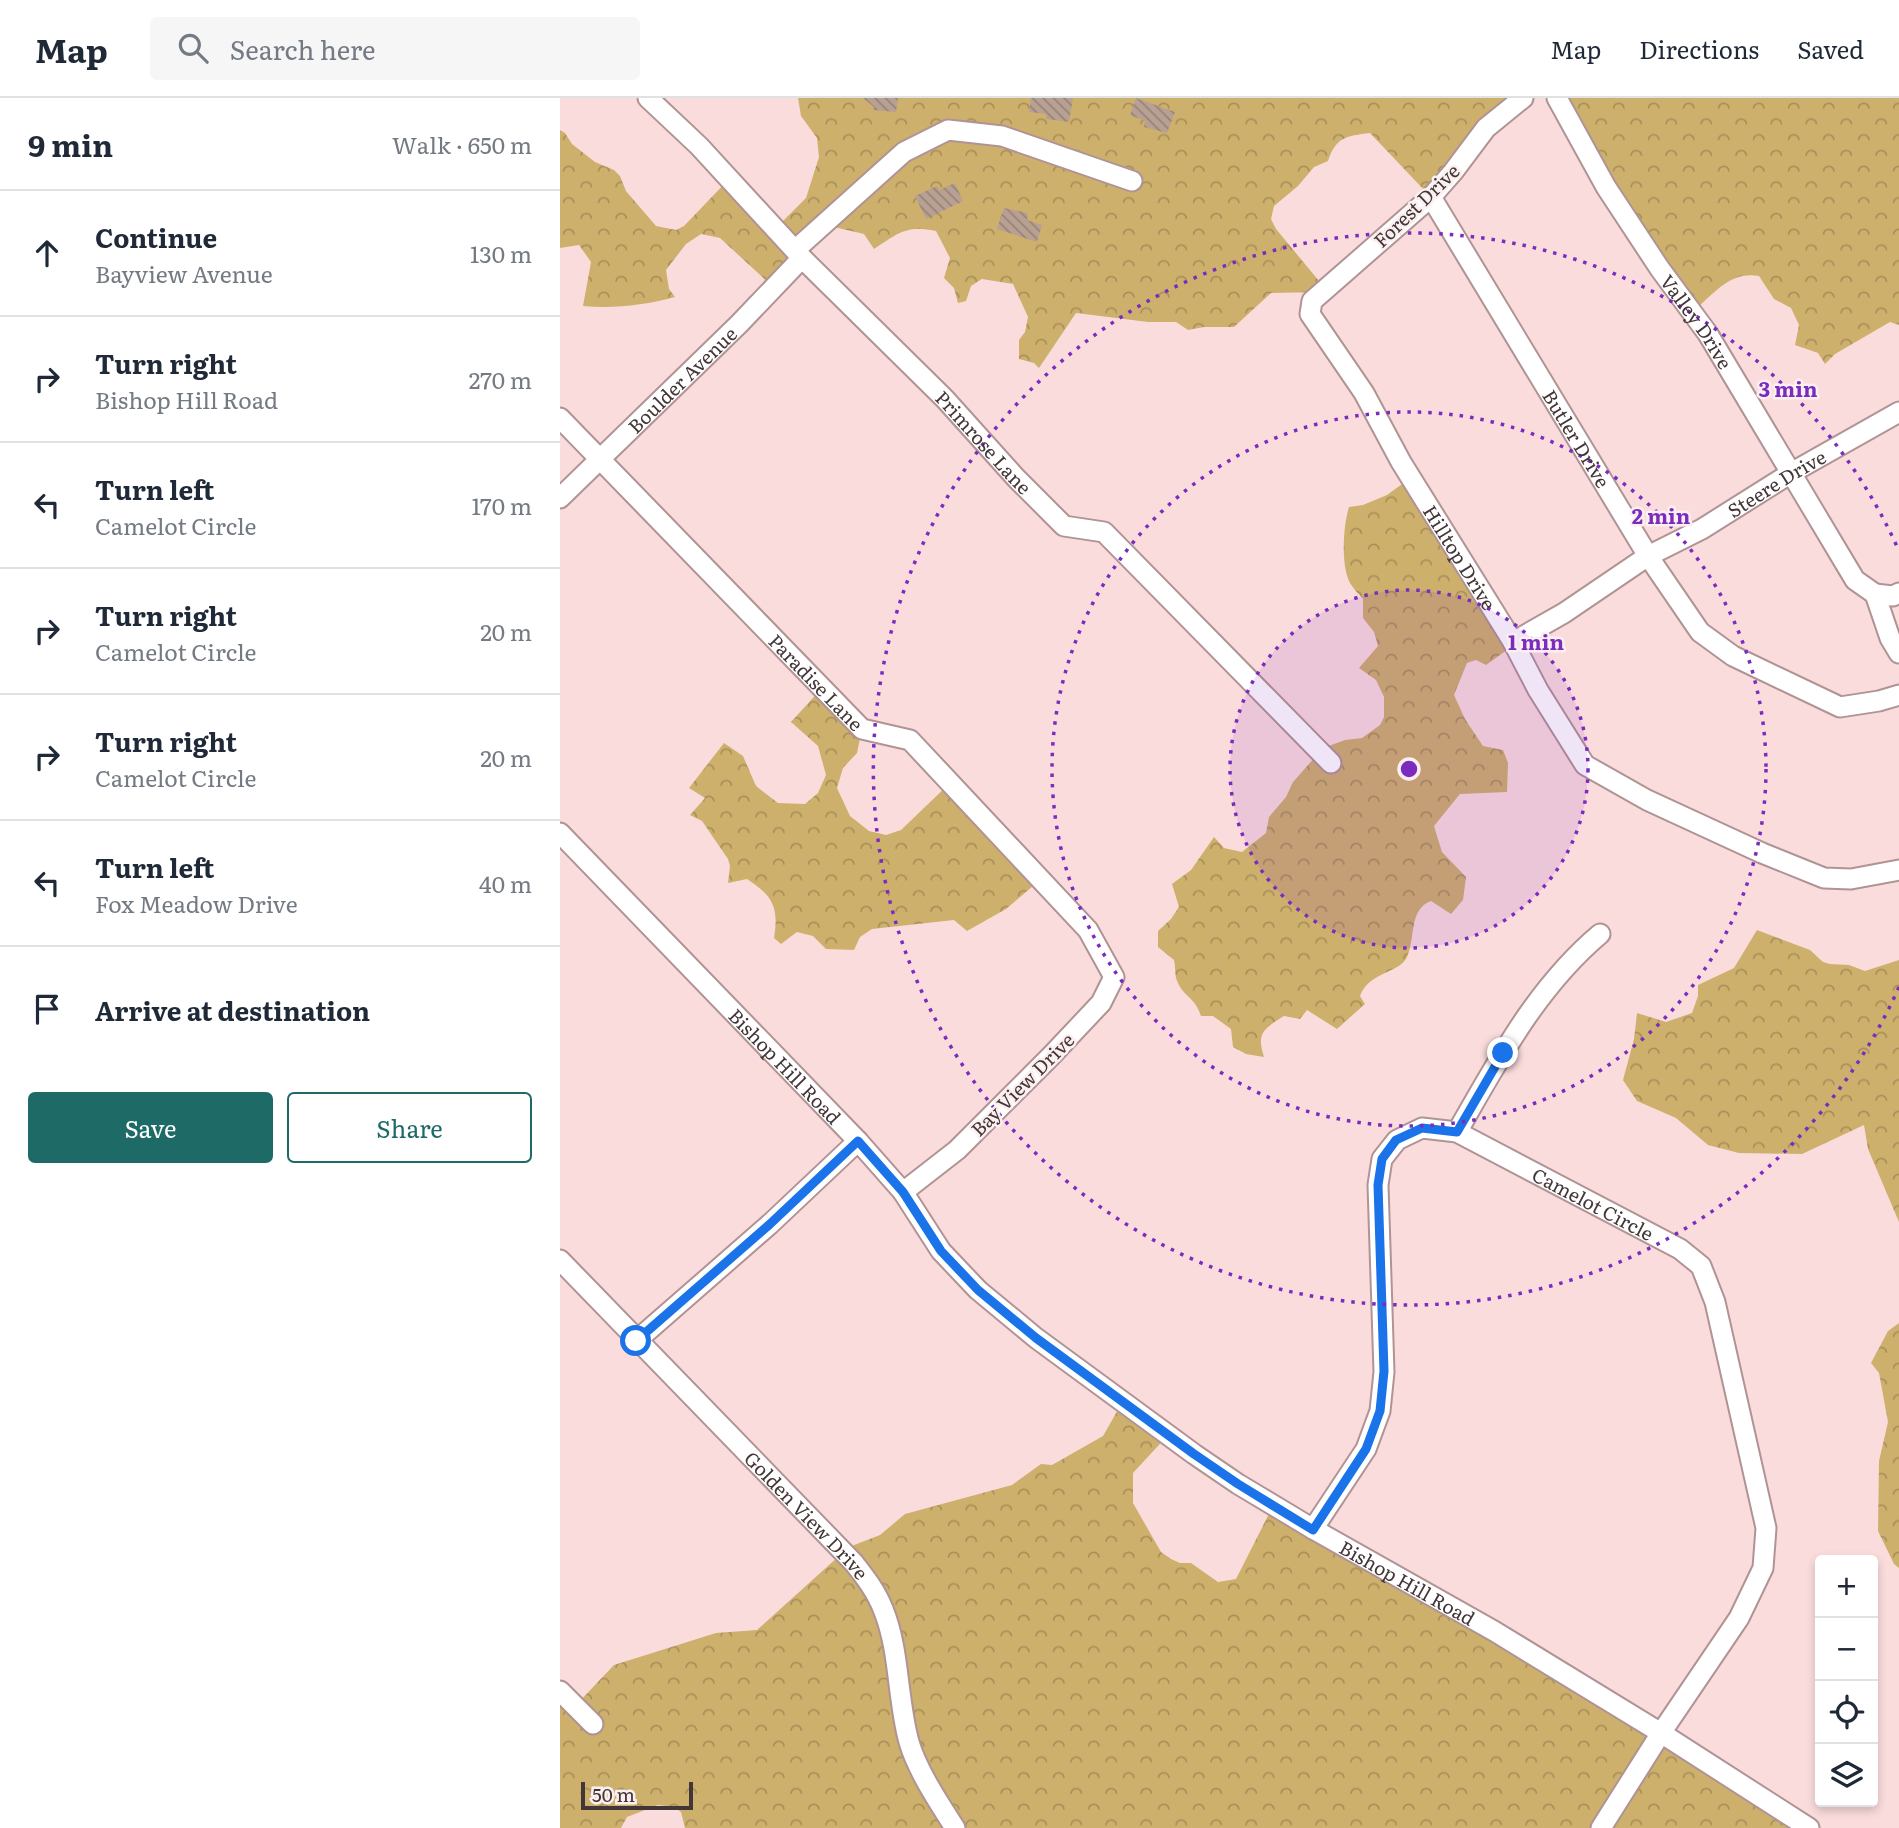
<!DOCTYPE html>
<meta charset="utf-8">
<style>
body{margin:0;font-family:Literata,serif;background:#f6f6f7;color:#1f2937}
.controls{position:absolute;right:21px;bottom:21px;display:grid;overflow:hidden;border-radius:7px;box-shadow:0 4px 10px #0003}
.controls button{width:63px;height:63px;display:grid;place-items:center;padding:0;border:0;border-bottom:2px solid #e0e1e3;background:#fff;color:#1f2937;font:35px sans-serif}
.scale{position:absolute;left:21px;bottom:18px;width:112px;box-sizing:border-box;padding-left:7px;border:4px solid #423637;border-top:0;font-size:19px;line-height:24px;white-space:nowrap;color:#423637;-webkit-text-stroke:5px #fbefef;paint-order:stroke}
.stop{position:absolute;width:21px;height:21px;margin:-16px;border:5px solid #1a73e8;border-radius:50%;background:#fff}
.stop.end{background:#1a73e8;border-color:#fff;box-shadow:0 2px 7px #0008}
.list{margin:0;padding:0;list-style:none}
h2{display:flex;justify-content:space-between;align-items:center;height:91px;margin:0;padding:0 28px;font-size:30px}
h2 small{font-size:23px;font-weight:400;color:#747a83}
.list li{display:grid;grid-template-columns:46px 1fr auto;gap:21px;align-items:center;box-sizing:border-box;height:126px;padding:0 28px;border-top:2px solid #e0e1e3}
.list b{display:block;font-size:26px;white-space:nowrap}
.list p{margin:0;font-size:23px;white-space:nowrap;color:#747a83}
.list em{font-size:23px;font-style:normal;color:#747a83}
.actions{display:flex;gap:14px;padding:21px 28px}
.actions a{flex:1;padding:16px 0;border:2px solid #1e6a66;border-radius:7px;text-align:center;font-size:24px;color:#1e6a66}
.actions .main{background:#1e6a66;color:#fff}
.icon{flex:none;width:38px;height:38px;fill:none;stroke:currentColor;stroke-width:2;stroke-linecap:round;stroke-linejoin:round}
.map{position:relative;flex:none;width:1339px;height:1730px;overflow:hidden}
header{display:flex;align-items:center;gap:42px;box-sizing:border-box;height:98px;padding:0 35px;background:#fff;border-bottom:2px solid #e0e1e3}
header strong{font-size:33px}
nav{display:flex;gap:38px;margin-inline-start:auto;font-size:24px}
.search{width:490px;height:63px;background:#f6f6f7;display:flex;align-items:center;gap:18px;box-sizing:border-box;padding:0 24px;border-radius:7px;color:#747a83;font-size:26px}
main{display:flex}
aside{flex:1;background:#fff}
.map>svg:first-child{display:block}
.forest{fill:url(#forest-crowns)}
.building{fill:url(#building-back-hatch)}
.lines{fill:none;stroke-linecap:round;stroke-linejoin:round}
.minor-casing{stroke:#b09394;stroke-width:23}
.minor{stroke:#fff;stroke-width:19}
.route{stroke:#1a73e8;stroke-width:9}
.ring{fill:none;stroke:#7b2cbf;stroke-width:3.5;stroke-dasharray:3.5 7}
.labels{text-anchor:middle;dominant-baseline:central;stroke-width:5;stroke-linejoin:round;paint-order:stroke}
.street-label{font-size:19px;fill:#423637;stroke:#fbefef}
.centre{fill:#7b2cbf;stroke:#fbefef;stroke-width:3.5}
.ring-label{font-size:21px;text-anchor:middle;font-weight:bold;fill:#7b2cbf;stroke:#fbefef;stroke-width:5;stroke-linejoin:round;paint-order:stroke}
</style>
<header>
<strong>Map</strong>
<div class="search"><svg class="icon" aria-label="search" viewBox="0 0 24 24"><circle cx="10" cy="10" r="6"/><path d="M15 15l6 6"/></svg>Search here</div>
<nav><a>Map</a><a>Directions</a><a>Saved</a></nav>
</header>
<main>
<aside>
<h2>9 min<small>Walk · 650 m</small></h2>
<ul class="list">
<li><svg class="icon" aria-label="ahead" viewBox="0 0 24 24"><path d="M12 20V5M6 11l6-6 6 6"/></svg><div><b>Continue</b><p>Bayview Avenue</p></div><em>130 m</em></li>
<li><svg class="icon" aria-label="right" viewBox="0 0 24 24"><path d="M7 20v-9h11M14 6l5 5-5 5"/></svg><div><b>Turn right</b><p>Bishop Hill Road</p></div><em>270 m</em></li>
<li><svg class="icon" aria-label="left" viewBox="0 0 24 24"><path d="M17 20v-9H6M10 6l-5 5 5 5"/></svg><div><b>Turn left</b><p>Camelot Circle</p></div><em>170 m</em></li>
<li><svg class="icon" aria-label="right" viewBox="0 0 24 24"><path d="M7 20v-9h11M14 6l5 5-5 5"/></svg><div><b>Turn right</b><p>Camelot Circle</p></div><em>20 m</em></li>
<li><svg class="icon" aria-label="right" viewBox="0 0 24 24"><path d="M7 20v-9h11M14 6l5 5-5 5"/></svg><div><b>Turn right</b><p>Camelot Circle</p></div><em>20 m</em></li>
<li><svg class="icon" aria-label="left" viewBox="0 0 24 24"><path d="M17 20v-9H6M10 6l-5 5 5 5"/></svg><div><b>Turn left</b><p>Fox Meadow Drive</p></div><em>40 m</em></li>
<li><svg class="icon" aria-label="arrive" viewBox="0 0 24 24"><path d="M6 21V4h12l-3 4 3 4H6"/></svg><div><b>Arrive at destination</b></div></li>
</ul>
<div class="actions"><a class="main">Save</a><a>Share</a></div>
</aside>
<div class="map">
<svg width="1339" height="1730" viewBox="0 0 1339 1730">
<defs>
<pattern id="forest-crowns" width="20" height="18" patternUnits="userSpaceOnUse" patternTransform="scale(1.75)"><rect width="20" height="18" fill="#ceb06d"/><path d="M2 6a3 3 0 1 1 6 0M12 15a3 3 0 1 1 6 0" fill="none" stroke="#a9905a"/></pattern>
<pattern id="building-back-hatch" width="6" height="6" patternUnits="userSpaceOnUse" patternTransform="scale(1.75)"><rect width="6" height="6" fill="#b8a092"/><path d="M-1 5l2 2M0 0l6 6M5-1l2 2" fill="none" stroke="#978378"/></pattern>
</defs>
<rect width="100%" height="100%" fill="#fbdcdd"/>
<g class="forest">
<path d="M238 0H961L866 94 810 35C786 38 776 39 768 63L754 69 738 88 714 108 711 121 716 131 764 189 760 194 711 195 674 229H644L628 232 616 224H588L516 215 479 270 474 265 459 261V242L465 234 468 219 453 186 422 181 411 188 406 203 398 205 394 190 384 180 390 160 376 133C345 127 339 135 314 151L304 136 274 129 214 187H211L160 140 141 136 126 146 106 172 109 191 115 199C85 207 54 211 23 208L31 164 19 147 0 150V32L5 35 12 46 35 64 54 72 60 78 66 93 96 128 116 132 124 128 169 81 219 127 246 100 259 59 257 40 241 18Z"/>
<path d="M999 0H1339V227L1330 224 1275 256 1265 266 1258 255 1235 247 1239 227 1231 210 1214 201 1199 178C1171 173 1155 194 1135 212Z"/>
<path d="M849 381 954 547 926 567 916 562 907 565 894 597 905 621 923 648 943 652 948 665 947 694 900 696 874 728 882 754 906 779 903 802 891 816 871 803C848 811 856 843 846 861 837 875 808 875 800 898L805 906 777 931 747 912 740 921 724 918C704 931 696 934 704 959L686 956 673 949 671 931 653 918H641C635 899 625 900 618 885 614 878 616 869 614 862L598 849V833L611 821 619 809 612 786 631 772 654 739 664 750 682 754 706 735 709 719 726 699 733 684 763 650 785 642 802 640 820 627 824 619V599L816 582 799 570 818 548 814 534 803 520V501C800 497 795 493 792 488 780 472 783 428 789 409L803 407 827 397Z"/>
<path d="M262 590 302 631 297 655 283 670 277 690 290 718 309 733 326 737 341 732 390 685 480 782 446 811 407 833 394 822 312 831 300 839 294 852 266 851 253 838 237 834 221 846 214 840C219 809 213 798 187 781L168 785 170 768 168 761 142 723 130 717 145 700 129 690 164 645 183 658 196 688 218 705 245 706 258 695 266 677 258 648 231 624Z"/>
<polygon points="1197,832 1250,852 1263,864 1270,866 1289,867 1305,873 1339,862 1339,1124 1308,1051 1304,1027 1242,1056 1179,1055 1148,1047 1116,1020 1077,1003 1063,982 1074,941 1077,915 1106,924 1132,915 1138,898 1138,887 1174,870"/>
<polygon points="1339,1225 1339,1470 1334,1466 1318,1433 1319,1363 1328,1324 1319,1275 1311,1265 1328,1233"/>
<polygon points="563,1303 609,1336 573,1375 573,1405 601,1454 611,1461 620,1465 631,1465 658,1484 676,1481 714,1406 1252,1730 125,1730 121,1714 114,1709 98,1707 67,1719 61,1730 0,1730 0,1591 16,1607 54,1567 156,1535 197,1532 289,1449 320,1437 345,1416 452,1387 481,1366 492,1367 543,1338"/>
</g>
<g class="building">
<polygon points="303,0 338,0 336,14 313,12 314,9"/>
<polygon points="471,0 513,0 509,24 486,21 486,16 469,14"/>
<polygon points="576,0 615,14 607,35 584,29 585,23 570,17"/>
<polygon points="395,85 403,103 366,121 355,98 377,88 379,92"/>
<polygon points="444,110 468,115 467,122 482,127 477,144 437,131"/>
</g>
<g class="lines">
<defs>
<g id="minor">
<path id="s1" d="M88 0 139 48 242 160 385 301 456 380 504 428 544 434 771 665"/>
<path id="s2" d="M963 0 926 30 893 74 871 99 752 203 750 216 804 295 841 364 953 544 978 592 1025 667 1087 702 1202 755 1264 780 1291 781 1339 772"/>
<path id="s3" d="M997 0 1046 89 1100 171 1148 236 1295 482 1315 496 1330 540 1339 555"/>
<path id="s4" d="M871 99 1088 458 1140 534 1173 558 1280 609 1319 603 1339 597"/>
<polyline points="235,152 344,54 388,32 442,38 572,83"/>
<path id="s5" d="M0 320 302 631 350 642 528 832 554 879 541 905 491 958 397 1052 343 1094"/>
<path id="s6" d="M0 400 179 226 242 160"/>
<polyline points="1315,496 1333,498 1339,495"/>
<path id="s7" d="M953 544 1004 515 1088 458 1142 431 1231 375 1339 314"/>
<path id="s8" d="M0 735 298 1043 343 1094 381 1153 418 1192 476 1240 634 1356 678 1386 753 1431 934 1533 1101 1635 1249 1730"/>
<path d="M897 1034C938 963 976 890 1040 836"/>
<path id="s9" d="M0 1162 294 1465C305 1479 316 1493 323 1511 340 1552 337 1601 349 1644 357 1672 379 1705 395 1730"/>
<polyline points="76,1243 210,1126 298,1043"/>
<path id="s10" d="M753 1431 806 1351 820 1313 824 1274 818 1087 822 1061 837 1042 862 1030 897 1034 1120 1151 1141 1168 1155 1204 1206 1430 1203 1470 1179 1520 1101 1635 1041 1730"/>
<polyline points="0,1593 33,1626"/>
</g>
</defs>
<use href="#minor" class="minor-casing"/>
<use href="#minor" class="minor"/>
</g>
<g class="lines">
<polyline class="route" points="76,1243 210,1126 298,1043 343,1094 381,1153 418,1192 476,1240 634,1356 678,1386 753,1432 806,1351 820,1313 824,1273 818,1087 822,1061 836,1042 862,1030 897,1034 943,955"/>
</g>
<circle cx="849" cy="671" r="179" fill="#7b2cbf" fill-opacity=".12"/>
<g class="ring">
<circle cx="849" cy="671" r="179"/>
<circle cx="849" cy="671" r="357"/>
<path d="M1339 889A536 536 0 1 1 1339 453"/>
</g>
<g class="labels">
<g class="street-label">
<text transform="translate(856 107) rotate(-44)">Forest Drive</text>
<text stroke="none"><textPath href="#s3" startOffset="264">Valley Drive</textPath></text>
<text stroke="none"><textPath href="#s6" startOffset="170">Boulder Avenue</textPath></text>
<text stroke="none"><textPath href="#s4" startOffset="282">Butler Drive</textPath></text>
<text stroke="none"><textPath href="#s1" startOffset="481">Primrose Lane</textPath></text>
<text stroke="none"><textPath href="#s7" startOffset="308">Steere Drive</textPath></text>
<text stroke="none"><textPath href="#s2" startOffset="593">Hilltop Drive</textPath></text>
<text stroke="none"><textPath href="#s5" startOffset="368">Paradise Lane</textPath></text>
<text stroke="none"><textPath href="#s8" startOffset="324">Bishop Hill Road</textPath></text>
<text transform="translate(462 986) rotate(-45)">Bay View Drive</text>
<text stroke="none"><textPath href="#s10" startOffset="630">Camelot Circle</textPath></text>
<text stroke="none"><textPath href="#s9" startOffset="355">Golden View Drive</textPath></text>
<text stroke="none"><textPath href="#s8" startOffset="1141">Bishop Hill Road</textPath></text>
</g>
</g>
<circle cx="849" cy="671" r="10" class="centre"/>
<g class="ring-label">
<text x="1228" y="299">3 min</text>
<text x="1101" y="426">2 min</text>
<text x="976" y="552">1 min</text>
</g>
</svg>
<div class="controls">
<button>+</button>
<button>−</button>
<button><svg class="icon" aria-label="locate" viewBox="0 0 24 24"><circle cx="12" cy="12" r="6"/><path d="M12 2v4M12 18v4M2 12h4M18 12h4"/></svg></button>
<button><svg class="icon" aria-label="layers" viewBox="0 0 24 24"><path d="M12 4l9 5-9 5-9-5zM3 14l9 5 9-5"/></svg></button>
</div>
<div class="scale">50 m</div>
<div class="stop" style="left:76px;top:1243px"></div>
<div class="stop end" style="left:943px;top:955px"></div>
</div>
</main>
